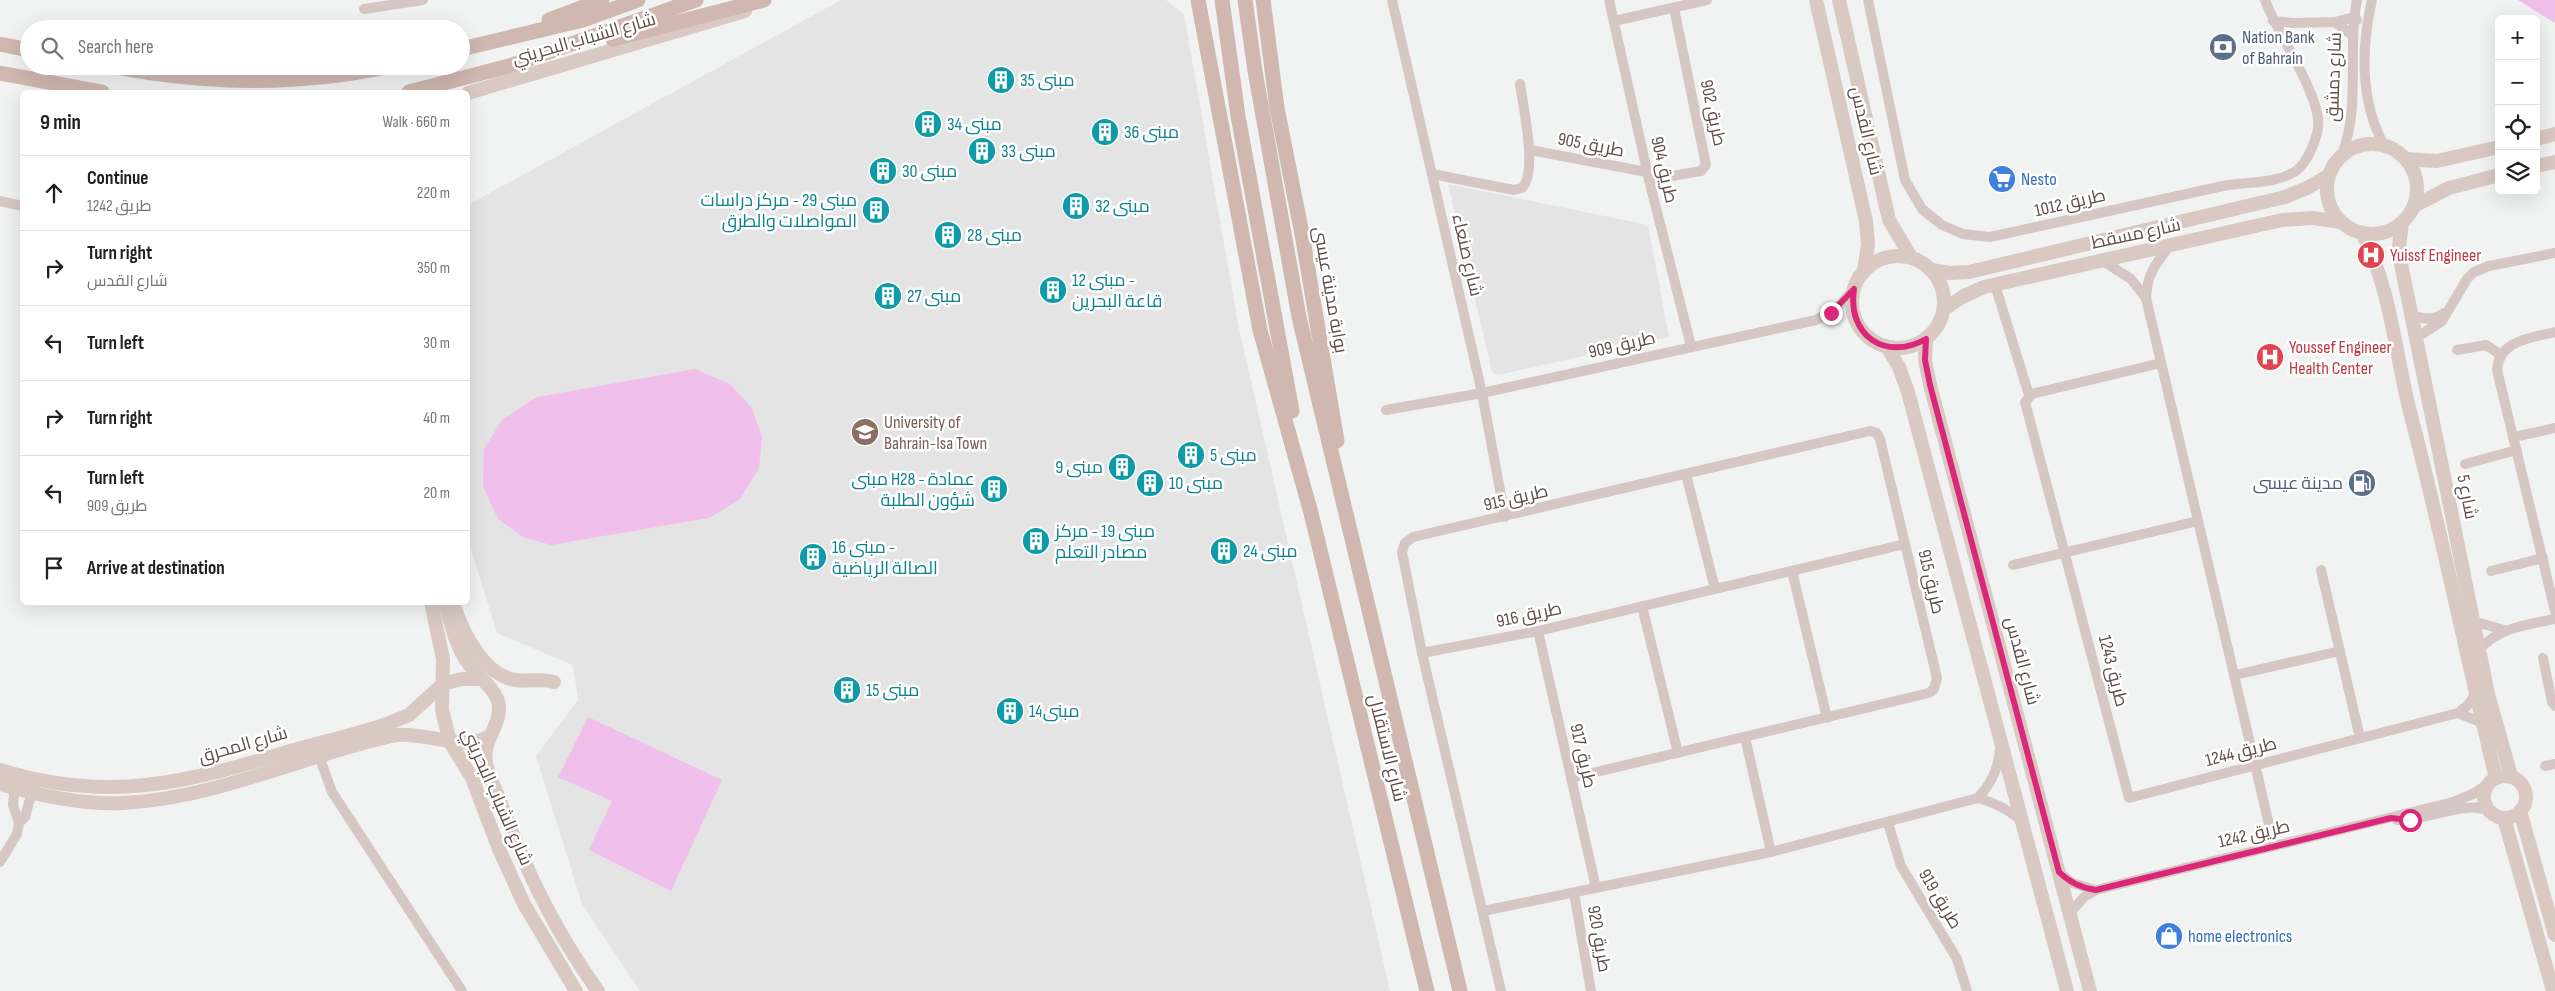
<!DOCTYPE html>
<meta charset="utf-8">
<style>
body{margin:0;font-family:"Sofia Sans Condensed",Cairo,sans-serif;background:#f6f6f6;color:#202124}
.controls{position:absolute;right:15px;top:15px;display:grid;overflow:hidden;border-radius:8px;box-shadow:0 5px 20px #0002}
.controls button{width:45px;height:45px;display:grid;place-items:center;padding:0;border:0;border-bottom:1px solid #e0e0e0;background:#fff;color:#202124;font:25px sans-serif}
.stop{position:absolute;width:15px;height:15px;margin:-11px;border:4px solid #db2777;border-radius:50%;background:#fff}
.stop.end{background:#db2777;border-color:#fff;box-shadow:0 1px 5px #0008}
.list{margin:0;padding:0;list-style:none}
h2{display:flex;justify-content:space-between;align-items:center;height:65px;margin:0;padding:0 20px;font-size:21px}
h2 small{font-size:16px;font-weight:400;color:#757577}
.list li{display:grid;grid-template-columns:32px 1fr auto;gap:15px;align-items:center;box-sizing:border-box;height:75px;padding:0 20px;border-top:1px solid #e0e0e0}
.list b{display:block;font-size:19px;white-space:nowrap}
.list p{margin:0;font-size:16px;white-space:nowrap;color:#757577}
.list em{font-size:16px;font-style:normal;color:#757577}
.icon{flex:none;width:28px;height:28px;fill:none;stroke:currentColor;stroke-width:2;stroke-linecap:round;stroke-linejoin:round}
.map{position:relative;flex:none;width:2555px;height:991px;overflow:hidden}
.search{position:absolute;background:#fff;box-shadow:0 5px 20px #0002;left:20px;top:20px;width:450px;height:55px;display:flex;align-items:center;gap:12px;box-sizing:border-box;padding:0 18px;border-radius:28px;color:#757577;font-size:19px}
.panel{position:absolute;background:#fff;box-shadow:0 5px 20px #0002;left:20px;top:90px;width:450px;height:515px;border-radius:8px}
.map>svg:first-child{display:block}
.education{fill:#e3e4e3}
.green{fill:#f1bfec}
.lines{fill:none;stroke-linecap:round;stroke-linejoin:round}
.street{stroke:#d6c7c4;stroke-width:10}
.secondary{stroke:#dac9c3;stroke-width:14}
.primary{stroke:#d0b7b0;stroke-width:15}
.route{stroke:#db2777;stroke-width:6}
.labels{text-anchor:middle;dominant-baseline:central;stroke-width:5;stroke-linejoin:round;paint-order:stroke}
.service-label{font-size:18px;fill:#4e5e75;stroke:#fff;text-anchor:start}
.street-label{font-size:18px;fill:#5f4c48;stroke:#fff}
.culture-label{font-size:18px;fill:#0d838f;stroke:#fff;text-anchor:start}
.shop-label{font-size:18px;fill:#366cbe;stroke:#fff;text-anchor:start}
.health-label{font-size:18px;fill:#be3a42;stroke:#fff;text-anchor:start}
.education-label{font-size:18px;fill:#785e54;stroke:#fff;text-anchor:start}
</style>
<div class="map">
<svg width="2555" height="991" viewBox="0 0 2555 991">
<rect width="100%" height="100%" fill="#f1f3f3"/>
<g class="education">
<polygon points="841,0 1166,0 1184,14 1238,324 1390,991 640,991 582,904 536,756 578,700 573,665 497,633 468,540 468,205"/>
<polygon points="1448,184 1648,225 1669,337 1498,375 1492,372"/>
</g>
<g class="green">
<polygon points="2518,0 2555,0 2555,23"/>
<polygon points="695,369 730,384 752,408 762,437 759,468 740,499 709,518 551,545 523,537 498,519 483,486 484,449 502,420 537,397"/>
<polygon points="588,717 722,780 671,891 589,850 612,801 558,777"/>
</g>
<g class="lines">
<g class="street">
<polyline points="1392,0 1482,393 1505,517"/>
<polyline points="1609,0 1649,180 1691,346"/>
<path d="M1868 0 1905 180 1922 209 1942 225 1963 234 1990 237C2068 220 2145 203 2223 186 2248 181 2273 185 2296 171 2307 163 2316 141 2318 128 2323 99 2276 31 2265 0"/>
<path d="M2372 0C2361 47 2360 102 2384 145"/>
<polyline points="364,9 423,0"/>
<polyline points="1614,21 1707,0"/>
<polyline points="2273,21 2293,23 2335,22 2354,17 2357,20"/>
<polyline points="2335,22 2352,35"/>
<polyline points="1530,150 1647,172"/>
<path d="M2342 154C2361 106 2347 50 2357 0"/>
<path d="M1432 174 1514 190 1522 188C1538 172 1523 106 1520 84"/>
<polyline points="1649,180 1701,171 1706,165 1674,8"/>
<polyline points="0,201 22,206"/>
<path d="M2169 247C2155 264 2147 275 2146 298L2274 846"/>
<polyline points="2103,261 2131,279 2146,298"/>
<polyline points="1995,285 2029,395"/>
<path d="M2411 314C2423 320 2434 321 2444 313"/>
<path d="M2555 332C2531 338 2499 340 2497 370L2555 611"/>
<polyline points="2416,338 2442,321 2467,279 2474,272 2489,266 2555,253"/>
<polyline points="2457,350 2486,345 2501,355"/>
<polyline points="2161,363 2032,394 2025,402 2129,798 2458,713 2468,705 2476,693"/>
<polyline points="1386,410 1482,393 1816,320 1835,310 1854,289"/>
<polyline points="2514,437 2555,428"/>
<polyline points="2465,464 2517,450"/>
<polyline points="1686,474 1715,589"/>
<polyline points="2013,565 2198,521"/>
<polyline points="2321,570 2360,738"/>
<polyline points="1792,571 1827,718"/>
<polyline points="2491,571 2543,558"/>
<polyline points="1642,606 1678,753"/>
<polyline points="2473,621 2504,630"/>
<polyline points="1538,631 1596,888"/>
<path d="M2479 650C2499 627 2527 625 2555 619"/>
<polyline points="1422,653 1538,631 1905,544"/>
<polyline points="2543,658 2552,702 2555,706"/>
<polyline points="2235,675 2340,651"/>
<polyline points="2458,713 2483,723"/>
<polyline points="1745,737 1771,852"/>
<polyline points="319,756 332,792 462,991"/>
<polyline points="2545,766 2555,764"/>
<path d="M1978 798C1991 784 1999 768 2000 749"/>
<path d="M2397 820C2425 822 2467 798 2491 812"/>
<polyline points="19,823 25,817 33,788"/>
<polyline points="1888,823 1901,866 1957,959 1967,991"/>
<polyline points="0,862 17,834 19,823 13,805 15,782"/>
<polyline points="2059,872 2072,883 2096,890"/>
<polyline points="1574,893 1591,991"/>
<path d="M1483 911 1771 852 1978 798C1995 803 2009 809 2021 821"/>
<polyline points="2070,913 2084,897 2096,890 2453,802 2473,794 2488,784"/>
<polyline points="1501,991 1422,653 1402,552 1405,543 1413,537 1870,431 1877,433 1880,439 1937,678 1934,689 1929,693 1571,778"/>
</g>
<g class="secondary">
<polyline points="1816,0 1866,221 1868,244 1864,271"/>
<polyline points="1839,0 1889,220 1911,257"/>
<polyline points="468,93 745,11"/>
<polyline points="2536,139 2555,134"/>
<circle cx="2372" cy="189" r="45"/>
<polyline points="2406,159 2437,161 2499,147"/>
<polyline points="2536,166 2555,162"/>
<polyline points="2414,206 2449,188 2499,175"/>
<polyline points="2402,223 2399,247 2401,264 2488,694 2511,776"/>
<path d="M2362 233C2391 289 2395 352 2410 412 2442 533 2466 656 2496 778"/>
<circle cx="1898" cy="302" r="46"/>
<polyline points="1932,270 1950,273 1969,272 2285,197 2307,188 2328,176"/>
<polyline points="1944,309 1964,296 1984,287 2282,220 2313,218 2341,222"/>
<polyline points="1926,339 1925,360 1930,385 2090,991"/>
<polyline points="1887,347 1899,367 1908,392 2067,991"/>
<polyline points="431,602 443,659 442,710 450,742 472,778 499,849 524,904 576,991"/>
<path d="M445 602C451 623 455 645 468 663 477 676 493 686 498 701 504 724 481 740 486 763 489 778 497 792 502 806 526 872 557 934 598 991"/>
<path d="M454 606C463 633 484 675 515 680 528 682 541 678 554 682"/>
<path d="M0 770C109 804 188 782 294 750 326 741 358 734 389 723L409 715 443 684 462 679H481"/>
<circle cx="2505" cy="797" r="21"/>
<path d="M0 784C40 796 81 805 123 803 218 798 304 755 396 735 428 732 458 751 489 737"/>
<polyline points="2520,811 2555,935"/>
<polyline points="2504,818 2553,991"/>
</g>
<g class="primary">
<polyline points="1198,0 1260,330 1311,513 1427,991"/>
<polyline points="1222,0 1238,116 1292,411"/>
<polyline points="1245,0 1255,71 1299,317 1460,991"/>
<polyline points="1263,0 1277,108 1302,234 1337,441"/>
<polyline points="549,20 602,0"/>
<polyline points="613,39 764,0"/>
<polyline points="0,44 29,50"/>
<polyline points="461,49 583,20 638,0"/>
<path d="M110 66C202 84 299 86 391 66"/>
<polyline points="0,73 102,92"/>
<polyline points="409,92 509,66 696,0"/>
</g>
</g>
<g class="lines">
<path class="route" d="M1831 313 1854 289C1847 335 1885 362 1926 339L1925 360 1930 385 2059 872C2070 883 2081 888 2096 890L2391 818 2410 820"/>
</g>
<defs>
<symbol id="bank-disc" viewBox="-11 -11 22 22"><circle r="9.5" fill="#5c6f8a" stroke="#fff"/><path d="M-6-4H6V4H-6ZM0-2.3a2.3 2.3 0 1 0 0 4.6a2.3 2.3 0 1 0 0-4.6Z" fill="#fff"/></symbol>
<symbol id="building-disc" viewBox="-11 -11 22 22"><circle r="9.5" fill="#0f9aa8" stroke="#fff"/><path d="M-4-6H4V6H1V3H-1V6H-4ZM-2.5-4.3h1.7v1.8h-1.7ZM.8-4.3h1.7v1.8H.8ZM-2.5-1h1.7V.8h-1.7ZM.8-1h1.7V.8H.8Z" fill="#fff"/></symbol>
<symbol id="supermarket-disc" viewBox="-11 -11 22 22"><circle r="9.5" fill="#3f7fe0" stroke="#fff"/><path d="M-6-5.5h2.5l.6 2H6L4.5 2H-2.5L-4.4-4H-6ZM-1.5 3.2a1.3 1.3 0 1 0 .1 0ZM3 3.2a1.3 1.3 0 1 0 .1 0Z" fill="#fff"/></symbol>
<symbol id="hospital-disc" viewBox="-11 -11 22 22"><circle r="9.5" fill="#e0444e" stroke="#fff"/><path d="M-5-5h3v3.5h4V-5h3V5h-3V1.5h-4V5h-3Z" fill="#fff"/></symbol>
<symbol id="school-disc" viewBox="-11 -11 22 22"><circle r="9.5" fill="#8d6e63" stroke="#fff"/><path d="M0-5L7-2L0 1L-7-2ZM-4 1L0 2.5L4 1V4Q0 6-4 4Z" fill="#fff"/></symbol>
<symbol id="fuel-disc" viewBox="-11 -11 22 22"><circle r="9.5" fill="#5c6f8a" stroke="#fff"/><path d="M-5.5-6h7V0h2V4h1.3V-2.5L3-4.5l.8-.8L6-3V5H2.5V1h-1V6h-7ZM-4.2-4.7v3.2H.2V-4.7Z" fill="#fff"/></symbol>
<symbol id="shop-disc" viewBox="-11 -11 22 22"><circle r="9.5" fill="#3f7fe0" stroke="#fff"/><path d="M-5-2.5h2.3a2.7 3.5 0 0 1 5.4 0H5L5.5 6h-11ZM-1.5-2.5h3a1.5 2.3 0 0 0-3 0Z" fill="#fff"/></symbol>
</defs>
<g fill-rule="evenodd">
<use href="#bank-disc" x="2207" y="31" width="32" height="32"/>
<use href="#building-disc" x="985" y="64" width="32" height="32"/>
<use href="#building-disc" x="912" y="108" width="32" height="32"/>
<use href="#building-disc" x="1089" y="116" width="32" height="32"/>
<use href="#building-disc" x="966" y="135" width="32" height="32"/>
<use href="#building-disc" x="867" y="155" width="32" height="32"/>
<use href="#supermarket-disc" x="1986" y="163" width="32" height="32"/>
<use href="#building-disc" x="1060" y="190" width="32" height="32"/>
<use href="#building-disc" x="860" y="194" width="32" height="32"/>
<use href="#building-disc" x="932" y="219" width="32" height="32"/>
<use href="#hospital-disc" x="2355" y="239" width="32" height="32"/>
<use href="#building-disc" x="1037" y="274" width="32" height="32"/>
<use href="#building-disc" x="872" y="280" width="32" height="32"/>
<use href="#hospital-disc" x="2254" y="341" width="32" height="32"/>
<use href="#school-disc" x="849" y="416" width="32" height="32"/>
<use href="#building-disc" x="1175" y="439" width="32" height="32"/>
<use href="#building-disc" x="1106" y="451" width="32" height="32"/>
<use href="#building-disc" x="1134" y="467" width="32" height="32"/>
<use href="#fuel-disc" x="2346" y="467" width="32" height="32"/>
<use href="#building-disc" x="978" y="473" width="32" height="32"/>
<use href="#building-disc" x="1020" y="525" width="32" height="32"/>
<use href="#building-disc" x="1208" y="535" width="32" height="32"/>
<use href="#building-disc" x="797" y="541" width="32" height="32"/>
<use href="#building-disc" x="831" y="674" width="32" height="32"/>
<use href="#building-disc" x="994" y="695" width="32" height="32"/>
<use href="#shop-disc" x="2153" y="920" width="32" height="32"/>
</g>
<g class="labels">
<g class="service-label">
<text x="2242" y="37">Nation Bank<tspan x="2242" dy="21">of Bahrain</tspan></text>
<text x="2343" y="483" text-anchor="end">مدينة عيسى</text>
</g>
<g class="street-label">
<text transform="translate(584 39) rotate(-16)">شارع الشباب البحريني</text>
<text transform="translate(2334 77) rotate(-88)">شارع دمشق</text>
<text transform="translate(1713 113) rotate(78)">طريق 902</text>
<text transform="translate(1866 131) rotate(77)">شارع القدس</text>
<text transform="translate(1591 145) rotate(11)">طريق 905</text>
<text transform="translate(1664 170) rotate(77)">طريق 904</text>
<text transform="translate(2070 203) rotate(-13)">طريق 1012</text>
<text transform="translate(2136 234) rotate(-12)">شارع مسقط</text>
<text transform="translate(1467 255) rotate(77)">شارع صنعاء</text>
<text transform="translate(1330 290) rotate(80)">بوابة مدينة عيسى</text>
<text transform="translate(1622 345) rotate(-13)">طريق 909</text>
<text transform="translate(2467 497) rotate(79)">شارع 5</text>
<text transform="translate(1516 498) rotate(-13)">طريق 915</text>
<text transform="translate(1931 582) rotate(77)">طريق 915</text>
<text transform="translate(1529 615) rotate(-12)">طريق 916</text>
<text transform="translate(2022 661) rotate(75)">شارع القدس</text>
<text transform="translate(2113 671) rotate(76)">طريق 1243</text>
<text transform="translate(243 745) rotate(-16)">شارع المحرق</text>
<text transform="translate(1387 748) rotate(76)">شارع الاستقلال</text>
<text transform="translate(2241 752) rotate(-14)">طريق 1244</text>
<text transform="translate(1583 756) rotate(77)">طريق 917</text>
<text transform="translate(497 797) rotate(66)">شارع الشباب البحريني</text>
<text transform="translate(2254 834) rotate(-13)">طريق 1242</text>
<text transform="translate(1940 899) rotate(59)">طريق 919</text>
<text transform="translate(1599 939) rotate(80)">طريق 920</text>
</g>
<g class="culture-label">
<text x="1020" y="80">مبنى 35</text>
<text x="947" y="124">مبنى 34</text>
<text x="1124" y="132">مبنى 36</text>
<text x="1001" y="151">مبنى 33</text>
<text x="902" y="171">مبنى 30</text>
<text x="857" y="200" text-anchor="end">مبنى 29 - مركز دراسات<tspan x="857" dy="21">المواصلات والطرق</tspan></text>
<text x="1095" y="206">مبنى 32</text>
<text x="967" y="235">مبنى 28</text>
<text x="1072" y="280">مبنى 12 -<tspan x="1072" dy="21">قاعة البحرين</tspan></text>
<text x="907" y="296">مبنى 27</text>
<text x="1210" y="455">مبنى 5</text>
<text x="1103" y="467" text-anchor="end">مبنى 9</text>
<text x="975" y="479" text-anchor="end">مبنى H28 - عمادة<tspan x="975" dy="21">شؤون الطلبة</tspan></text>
<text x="1169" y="483">مبنى 10</text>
<text x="1055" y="531">مبنى 19 - مركز<tspan x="1055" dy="21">مصادر التعلم</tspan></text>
<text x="832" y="547">مبنى 16 -<tspan x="832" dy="21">الصالة الرياضية</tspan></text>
<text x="1243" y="551">مبنى 24</text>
<text x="866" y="690">مبنى 15</text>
<text x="1029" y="711">مبنى14</text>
</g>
<g class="shop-label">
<text x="2021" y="179">Nesto</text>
<text x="2188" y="936">home electronics</text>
</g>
<g class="health-label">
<text x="2390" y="255">Yuissf Engineer</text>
<text x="2289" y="347">Youssef Engineer<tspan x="2289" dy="21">Health Center</tspan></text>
</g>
<g class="education-label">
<text x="884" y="422">University of<tspan x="884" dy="21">Bahrain-Isa Town</tspan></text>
</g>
</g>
</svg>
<div class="controls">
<button>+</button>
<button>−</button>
<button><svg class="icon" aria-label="locate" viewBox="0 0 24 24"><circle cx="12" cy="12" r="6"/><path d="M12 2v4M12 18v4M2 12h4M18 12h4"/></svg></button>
<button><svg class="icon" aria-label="layers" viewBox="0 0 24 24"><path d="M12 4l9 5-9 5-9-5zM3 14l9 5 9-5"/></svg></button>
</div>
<div class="stop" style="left:2410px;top:820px"></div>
<div class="stop end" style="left:1831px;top:313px"></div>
<div class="search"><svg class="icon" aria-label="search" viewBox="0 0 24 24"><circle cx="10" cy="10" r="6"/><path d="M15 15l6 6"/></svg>Search here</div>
<section class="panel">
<h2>9 min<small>Walk · 660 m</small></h2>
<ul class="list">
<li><svg class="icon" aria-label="ahead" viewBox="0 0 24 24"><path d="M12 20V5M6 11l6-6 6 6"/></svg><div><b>Continue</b><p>طريق 1242</p></div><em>220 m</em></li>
<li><svg class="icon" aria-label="right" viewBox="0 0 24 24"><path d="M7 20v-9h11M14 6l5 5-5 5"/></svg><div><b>Turn right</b><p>شارع القدس</p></div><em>350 m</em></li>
<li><svg class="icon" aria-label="left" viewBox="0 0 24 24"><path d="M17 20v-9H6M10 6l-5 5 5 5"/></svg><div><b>Turn left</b></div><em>30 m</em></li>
<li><svg class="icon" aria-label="right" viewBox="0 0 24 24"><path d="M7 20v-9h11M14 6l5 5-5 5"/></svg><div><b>Turn right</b></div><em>40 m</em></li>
<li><svg class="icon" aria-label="left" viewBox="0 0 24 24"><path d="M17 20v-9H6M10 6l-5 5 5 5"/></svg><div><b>Turn left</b><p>طريق 909</p></div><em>20 m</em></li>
<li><svg class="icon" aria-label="arrive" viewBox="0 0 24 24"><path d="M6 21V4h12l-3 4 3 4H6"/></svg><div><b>Arrive at destination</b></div></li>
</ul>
</section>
</div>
